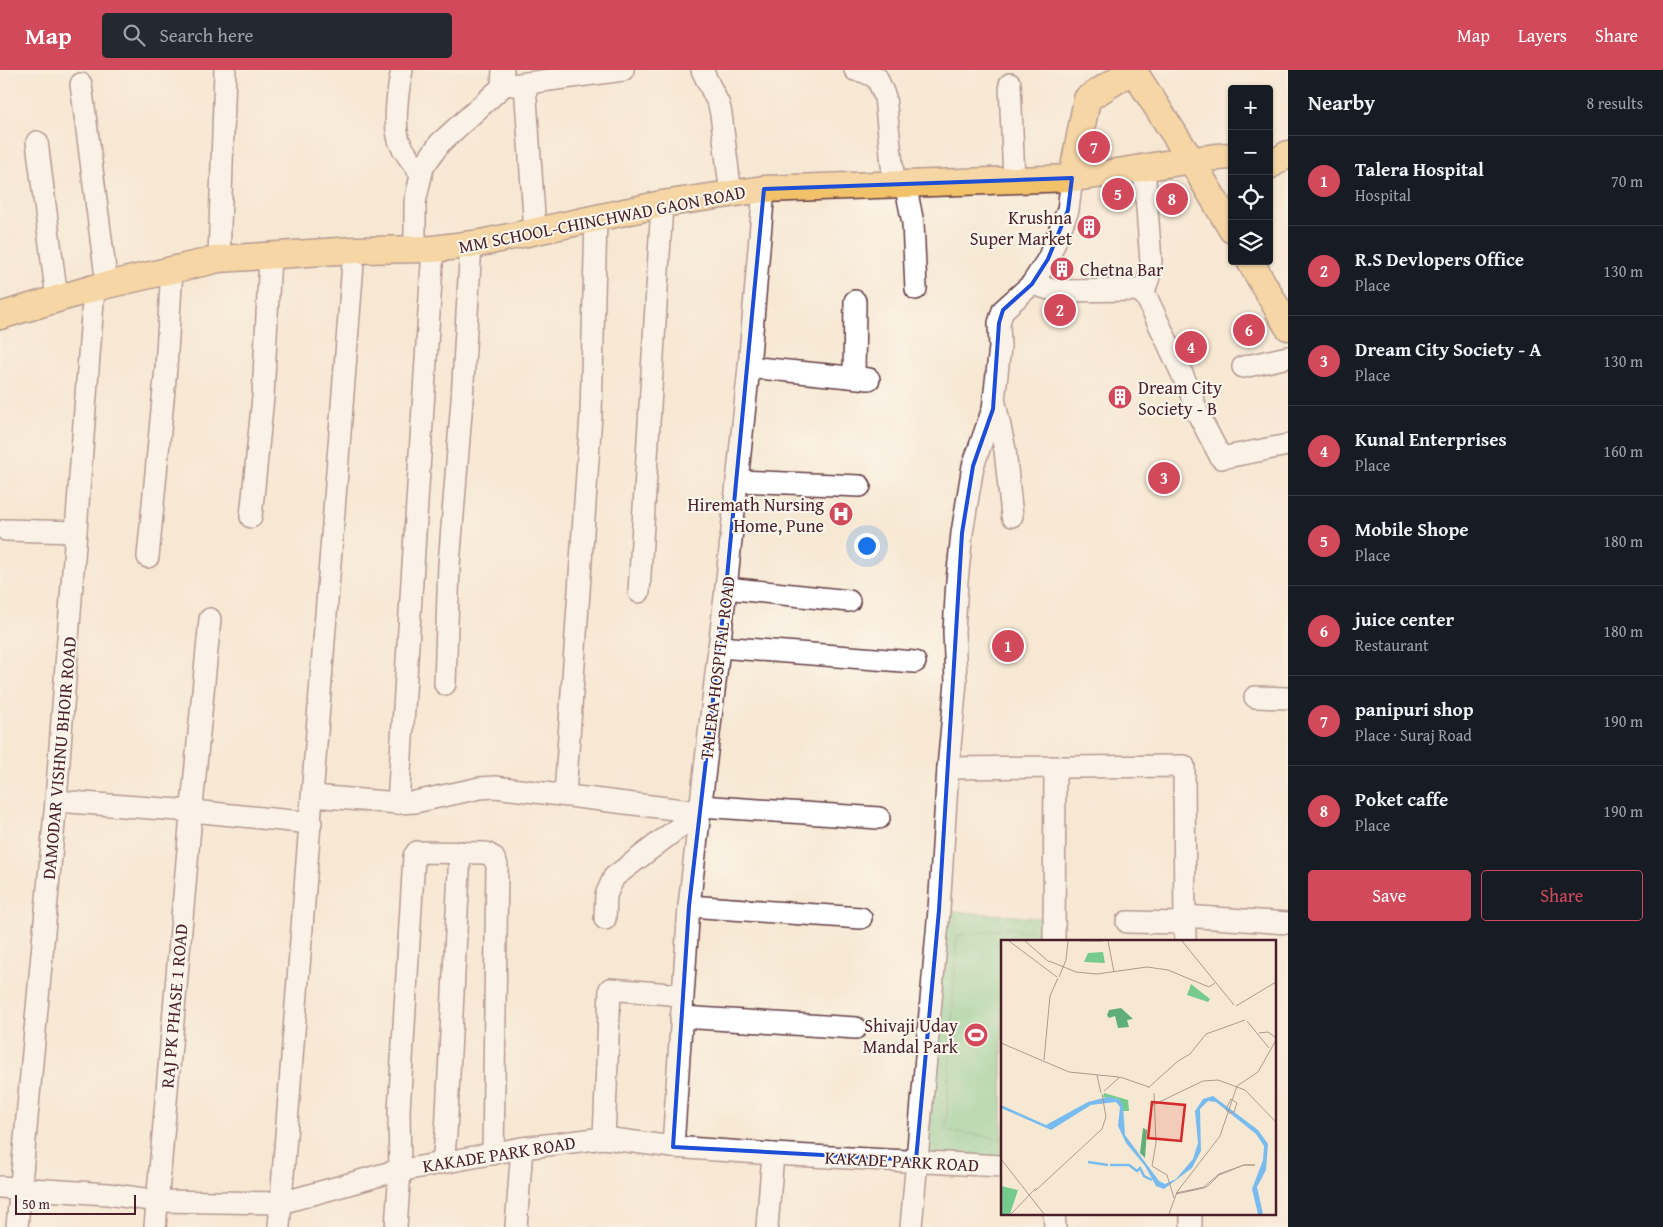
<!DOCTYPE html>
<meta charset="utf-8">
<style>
body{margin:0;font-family:"Gentium Book Plus",serif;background:#242831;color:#f1f3f6}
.controls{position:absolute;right:15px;top:15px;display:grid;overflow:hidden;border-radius:5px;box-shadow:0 1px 4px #0004}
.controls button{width:45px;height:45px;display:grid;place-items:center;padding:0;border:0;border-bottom:1px solid #363941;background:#171b24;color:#f1f3f6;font:25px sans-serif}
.scale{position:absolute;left:15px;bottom:12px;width:121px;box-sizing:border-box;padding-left:5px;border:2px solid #4a1f2b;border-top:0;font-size:14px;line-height:18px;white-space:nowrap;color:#4a1f2b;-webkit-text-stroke:4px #fbf7ec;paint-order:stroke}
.you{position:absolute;left:866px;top:475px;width:18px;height:18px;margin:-12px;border:4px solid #fff;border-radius:50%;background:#1a73e8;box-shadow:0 0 0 8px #1a73e833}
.badge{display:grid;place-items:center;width:32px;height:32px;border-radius:50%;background:#d1495b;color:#fff;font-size:16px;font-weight:700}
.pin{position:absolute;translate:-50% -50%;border:2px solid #fff;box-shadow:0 1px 5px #0006}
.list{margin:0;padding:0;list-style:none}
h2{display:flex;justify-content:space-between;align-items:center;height:65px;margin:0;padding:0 20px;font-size:21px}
h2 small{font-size:16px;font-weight:400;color:#9ea1a6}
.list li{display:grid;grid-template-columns:32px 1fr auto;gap:15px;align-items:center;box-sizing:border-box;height:90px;padding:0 20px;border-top:1px solid #363941}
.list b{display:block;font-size:19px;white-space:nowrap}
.list p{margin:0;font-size:16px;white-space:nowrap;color:#9ea1a6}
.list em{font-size:16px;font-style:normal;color:#9ea1a6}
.actions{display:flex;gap:10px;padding:15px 20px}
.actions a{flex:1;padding:11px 0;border:1px solid #d1495b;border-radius:5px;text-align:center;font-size:18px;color:#d1495b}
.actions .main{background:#d1495b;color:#fff}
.icon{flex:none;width:28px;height:28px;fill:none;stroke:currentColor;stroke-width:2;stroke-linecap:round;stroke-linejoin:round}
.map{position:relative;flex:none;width:1288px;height:1157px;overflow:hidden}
header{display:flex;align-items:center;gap:30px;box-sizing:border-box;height:70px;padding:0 25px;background:#d1495b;color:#fff}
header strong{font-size:24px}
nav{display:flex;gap:28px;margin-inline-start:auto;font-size:18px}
.search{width:350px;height:45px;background:#242831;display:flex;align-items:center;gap:12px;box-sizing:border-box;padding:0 18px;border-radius:5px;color:#9ea1a6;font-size:19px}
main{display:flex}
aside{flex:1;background:#171b24}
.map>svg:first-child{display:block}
.grass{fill:url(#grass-dots);stroke:#60745c}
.pitch{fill:#75ca8e;stroke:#60745c}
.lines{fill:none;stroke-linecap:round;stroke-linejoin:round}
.minor-casing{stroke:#643d44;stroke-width:24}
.major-casing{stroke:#643d44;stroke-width:29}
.minor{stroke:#fff;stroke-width:21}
.major{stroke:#f2c26a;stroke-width:26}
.marked{fill:none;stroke:#1d4ed8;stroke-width:4;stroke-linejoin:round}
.labels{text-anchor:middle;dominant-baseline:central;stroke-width:4;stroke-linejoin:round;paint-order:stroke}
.poi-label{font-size:18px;fill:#4a1f2b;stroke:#fbf7ec;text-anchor:end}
.street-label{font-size:18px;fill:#4a1f2b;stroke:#fbf7ec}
.inset-river{fill:none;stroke:#78bbee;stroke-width:2.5}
.inset-road{fill:none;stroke:#b29890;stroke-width:1}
.view{fill:#d62828;fill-opacity:0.15;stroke:#d62828;stroke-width:2.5}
.inset-edge{fill:none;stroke:#4a1f2b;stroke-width:2.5}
</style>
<header>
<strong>Map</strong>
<div class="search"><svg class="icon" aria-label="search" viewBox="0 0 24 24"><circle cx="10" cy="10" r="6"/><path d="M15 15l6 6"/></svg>Search here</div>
<nav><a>Map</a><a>Layers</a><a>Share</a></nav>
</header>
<main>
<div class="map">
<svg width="1288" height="1157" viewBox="0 0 1288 1157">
<defs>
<pattern id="grass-dots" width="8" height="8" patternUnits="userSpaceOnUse" patternTransform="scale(1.25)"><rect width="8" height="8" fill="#75ca8e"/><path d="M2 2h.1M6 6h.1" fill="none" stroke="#67ad7b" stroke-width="1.8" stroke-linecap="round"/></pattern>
</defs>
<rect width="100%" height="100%" fill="#fbf7ec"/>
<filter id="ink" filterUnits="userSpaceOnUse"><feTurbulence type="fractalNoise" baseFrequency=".02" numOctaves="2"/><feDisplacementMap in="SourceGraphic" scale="10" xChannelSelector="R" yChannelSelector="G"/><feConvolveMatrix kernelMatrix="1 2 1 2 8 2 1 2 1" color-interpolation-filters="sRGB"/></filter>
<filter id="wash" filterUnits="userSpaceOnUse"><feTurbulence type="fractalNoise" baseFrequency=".0096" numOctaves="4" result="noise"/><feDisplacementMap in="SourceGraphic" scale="20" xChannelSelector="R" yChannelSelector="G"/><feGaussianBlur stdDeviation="1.12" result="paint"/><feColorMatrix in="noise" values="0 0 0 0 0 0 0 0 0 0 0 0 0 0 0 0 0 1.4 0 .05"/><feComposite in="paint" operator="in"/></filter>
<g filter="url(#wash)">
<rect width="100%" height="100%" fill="#f7e8d3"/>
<polygon class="grass" points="939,840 1054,849 1053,871 1002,871 1002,1096 916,1090"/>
<polygon class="pitch" points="1011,858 1019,861 1040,862 1040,871 1002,871 1002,1069 946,1060 957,866"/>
</g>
<g filter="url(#ink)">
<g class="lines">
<defs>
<g id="minor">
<path d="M402 0C398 19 392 58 401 75 406 85 415 95 421 104"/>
<polyline points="702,0 719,35 721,44 731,125"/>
<polyline points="855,0 865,2 877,8 885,27 894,114"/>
<polyline points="81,14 107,215"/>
<polyline points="525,14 535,161"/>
<polyline points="1010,14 1014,110"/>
<polyline points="512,15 623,0"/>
<polyline points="37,72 57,229"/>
<polyline points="905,113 913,153 916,219"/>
<polyline points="415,179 415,132 423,97 440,73 502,17 503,0"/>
<polyline points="219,189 225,0"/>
<polyline points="1032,214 1056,221 1138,220 1146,226 1189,319 1198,344 1221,388 1288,375"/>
<polyline points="1143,224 1149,207 1151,192 1144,98"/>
<polyline points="749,297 869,309"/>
<polyline points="1243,297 1288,287"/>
<polyline points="854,307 855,231"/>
<polyline points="995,333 1005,380 1012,446"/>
<polyline points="737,411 860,416"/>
<polyline points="251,447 263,327 270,185"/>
<polyline points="6,460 76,462"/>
<polyline points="148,487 166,298 172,199"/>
<polyline points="726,518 849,531"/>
<polyline points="639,522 662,134"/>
<polyline points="719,577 915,592"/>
<polyline points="445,614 449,495 462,330 471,174"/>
<polyline points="1255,627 1288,628"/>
<polyline points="948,698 1184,696 1185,871"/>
<polyline points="565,725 591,345 596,148"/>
<polyline points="313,726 398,733 415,732 480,718 495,717 699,742"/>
<polyline points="56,731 192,741 311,753"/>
<polyline points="398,733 433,179"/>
<polyline points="700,736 879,748"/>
<polyline points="689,836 861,848"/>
<polyline points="1184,846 1288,853"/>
<polyline points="605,849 606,825 614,807 699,742"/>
<polyline points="1127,852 1185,853"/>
<polyline points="1054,871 1055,698"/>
<polyline points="681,947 856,958"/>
<polyline points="604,1068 610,919 682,925"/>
<polyline points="673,1077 689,836 726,518 749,297 764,119"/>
<polyline points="443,1092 446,1064 460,782"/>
<polyline points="0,1117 108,1124 158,1131 281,1133 388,1103 522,1078 604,1068 673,1077 773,1084 1002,1096"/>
<polyline points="1054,1143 1055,1157"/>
<polyline points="1191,1143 1191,1157"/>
<polyline points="17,1157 56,731 94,218"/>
<polyline points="155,1157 190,757 210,549"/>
<polyline points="279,1157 354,180"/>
<polyline points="396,1157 400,1101 399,1041 414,786 417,782 486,783 493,787 497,795 493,1084"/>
<polyline points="516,1157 522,1078"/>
<polyline points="767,1157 773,1084"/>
<polyline points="911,1157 939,840 948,698 956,612 954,561 957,511 962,463 973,396 993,339 1000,277 999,253 1003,240 1032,214 1048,189 1068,140 1072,108"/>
</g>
<g id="major">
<polyline points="1133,0 1191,90 1232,160"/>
<polyline points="1269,96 1288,84"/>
<polyline points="1072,108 1087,29 1133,0"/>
<polyline points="1250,191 1288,257"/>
<path d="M0 246 94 218 219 189 354 180 433 179 481 173 662 134 764 119 1072 108C1126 103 1178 89 1232 86"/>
</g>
</defs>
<use href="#minor" class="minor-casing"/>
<use href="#major" class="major-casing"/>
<use href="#minor" class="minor"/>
<use href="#major" class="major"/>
</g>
</g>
<path d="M0 0H1288V1157H0ZM1072 108 1068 140 1048 189 1032 214 1003 240 999 253 993 339 973 396 962 463 939 840 916 1090 673 1077 689 836 726 518 764 119Z" fill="#f7e8d3" fill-opacity=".55" fill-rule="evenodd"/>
<path class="marked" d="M1072 108 1068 140 1048 189 1032 214 1003 240 999 253 993 339 973 396 962 463 939 840 916 1090 673 1077 689 836 726 518 764 119Z"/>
<defs>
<symbol id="building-disc" viewBox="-11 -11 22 22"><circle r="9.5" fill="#d1495b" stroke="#fbf7ec"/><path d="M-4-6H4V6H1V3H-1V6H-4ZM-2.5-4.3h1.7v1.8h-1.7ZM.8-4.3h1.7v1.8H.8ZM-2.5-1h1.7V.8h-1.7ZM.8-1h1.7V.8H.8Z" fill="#fff"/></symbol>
<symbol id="hospital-disc" viewBox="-11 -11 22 22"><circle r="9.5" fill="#d1495b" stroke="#fbf7ec"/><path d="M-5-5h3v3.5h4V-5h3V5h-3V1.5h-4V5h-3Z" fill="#fff"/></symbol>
<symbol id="stadium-disc" viewBox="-11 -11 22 22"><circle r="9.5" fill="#d1495b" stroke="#fbf7ec"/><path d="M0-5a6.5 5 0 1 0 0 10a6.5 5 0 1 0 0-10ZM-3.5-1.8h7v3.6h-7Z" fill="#fff"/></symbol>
</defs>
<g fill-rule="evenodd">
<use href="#building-disc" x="1075" y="143" width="28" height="28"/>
<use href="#building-disc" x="1048" y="185" width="28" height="28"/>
<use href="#building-disc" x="1106" y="313" width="28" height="28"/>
<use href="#hospital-disc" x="827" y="430" width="28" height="28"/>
<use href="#stadium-disc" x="962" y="951" width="28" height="28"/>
</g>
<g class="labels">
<g class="poi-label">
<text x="1072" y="147">Krushna<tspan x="1072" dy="21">Super Market</tspan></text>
<text x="1080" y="199" text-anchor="start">Chetna Bar</text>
<text x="1138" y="317" text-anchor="start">Dream City<tspan x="1138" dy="21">Society - B</tspan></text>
<text x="824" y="434">Hiremath Nursing<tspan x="824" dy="21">Home, Pune</tspan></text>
<text x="958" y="955">Shivaji Uday<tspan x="958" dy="21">Mandal Park</tspan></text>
</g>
<g class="street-label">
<text transform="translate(602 149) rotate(-11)">MM SCHOOL-CHINCHWAD GAON ROAD</text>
<text transform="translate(717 598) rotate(-83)">TALERA HOSPITAL ROAD</text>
<text transform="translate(59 688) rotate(-85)">DAMODAR VISHNU BHOIR ROAD</text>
<text transform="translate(174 936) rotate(-85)">RAJ PK PHASE 1 ROAD</text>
<text transform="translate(499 1084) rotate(-9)">KAKADE PARK ROAD</text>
<text transform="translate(902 1091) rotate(3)">KAKADE PARK ROAD</text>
</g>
</g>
<g transform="translate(1001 870)">
<rect width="275" height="275" fill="#f7e8d3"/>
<path d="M102 12 104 23 83 22 87 13ZM190 44 209 59 207 62 186 55ZM103 153 127 160 128 171H122L118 159 102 157ZM0 246 17 250 9 274H0Z" fill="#75ca8e"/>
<path d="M120 68 132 79 126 80 128 87 117 88 114 76 108 78 106 75 108 70ZM142 188 146 190 144 218 139 213Z" fill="#60ae79"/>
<path d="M212 156 257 190 267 204 265 230 256 247 262 274H257L251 249 262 220 263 206 255 194 215 162 207 161 199 169 200 211 191 228 163 249 155 246 144 226 125 203 117 186 119 167 115 162 90 165 50 190 0 168V165L45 185 87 162 106 157 118 159 122 165 124 195 158 241 164 244 175 239 192 219 197 203 194 171 202 159Z" fill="#78bbee"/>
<path class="inset-river" d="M87 222 107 225M109 225H128L136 231 139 228 143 236 151 240"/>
<path class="inset-road" d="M8 1 56 37M24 1 48 22M79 1H102M107 1 113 32M181 1 233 65M48 21 75 32 96 34 146 27 167 30 208 47 214 43M58 37 65 20 67 1M235 66 275 42M246 81 268 108M258 93 267 92 275 98M0 103 68 132 118 137M43 120 49 56 57 38M96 135 100 153M147 148 177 121 189 114 205 94 244 80M103 151 119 137 148 147M153 153 155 203 151 226 166 235 173 258M150 166 202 141 217 140 244 150 275 182M227 172 225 169 230 159 236 163 233 172 228 173M0 219 43 274M34 251 101 189 105 177 101 154M175 254 203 248 207 246 218 235 243 225H254H243L218 234 203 247 175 253M10 274 35 248M168 274 176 252 219 196 236 146 257 132 275 100"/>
<path class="view" d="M151 162 184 165 180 201 147 198Z"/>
<rect width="275" height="275" class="inset-edge"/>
</g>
</svg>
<div class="controls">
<button>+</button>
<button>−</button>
<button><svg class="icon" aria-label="locate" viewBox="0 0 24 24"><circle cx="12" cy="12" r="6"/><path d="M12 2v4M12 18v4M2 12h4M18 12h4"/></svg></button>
<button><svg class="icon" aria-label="layers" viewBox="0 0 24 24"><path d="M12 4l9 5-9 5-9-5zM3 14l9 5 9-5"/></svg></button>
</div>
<div class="scale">50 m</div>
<div class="you"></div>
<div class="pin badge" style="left:1008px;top:576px">1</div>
<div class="pin badge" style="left:1060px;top:240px">2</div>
<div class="pin badge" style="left:1164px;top:408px">3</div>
<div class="pin badge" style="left:1191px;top:277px">4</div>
<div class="pin badge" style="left:1118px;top:124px">5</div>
<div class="pin badge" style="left:1249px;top:260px">6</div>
<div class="pin badge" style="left:1094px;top:77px">7</div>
<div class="pin badge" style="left:1172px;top:129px">8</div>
</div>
<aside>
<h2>Nearby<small>8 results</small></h2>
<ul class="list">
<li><span class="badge">1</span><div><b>Talera Hospital</b><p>Hospital</p></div><em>70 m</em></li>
<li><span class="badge">2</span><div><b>R.S Devlopers Office</b><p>Place</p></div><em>130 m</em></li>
<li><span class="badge">3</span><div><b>Dream City Society - A</b><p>Place</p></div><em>130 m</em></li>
<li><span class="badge">4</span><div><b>Kunal Enterprises</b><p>Place</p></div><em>160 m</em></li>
<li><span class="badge">5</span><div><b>Mobile Shope</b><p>Place</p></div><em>180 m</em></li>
<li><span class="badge">6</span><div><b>juice center</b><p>Restaurant</p></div><em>180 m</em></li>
<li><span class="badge">7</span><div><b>panipuri shop</b><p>Place · Suraj Road</p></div><em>190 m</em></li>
<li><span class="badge">8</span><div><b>Poket caffe</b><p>Place</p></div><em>190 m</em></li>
</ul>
<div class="actions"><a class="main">Save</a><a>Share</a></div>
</aside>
</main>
